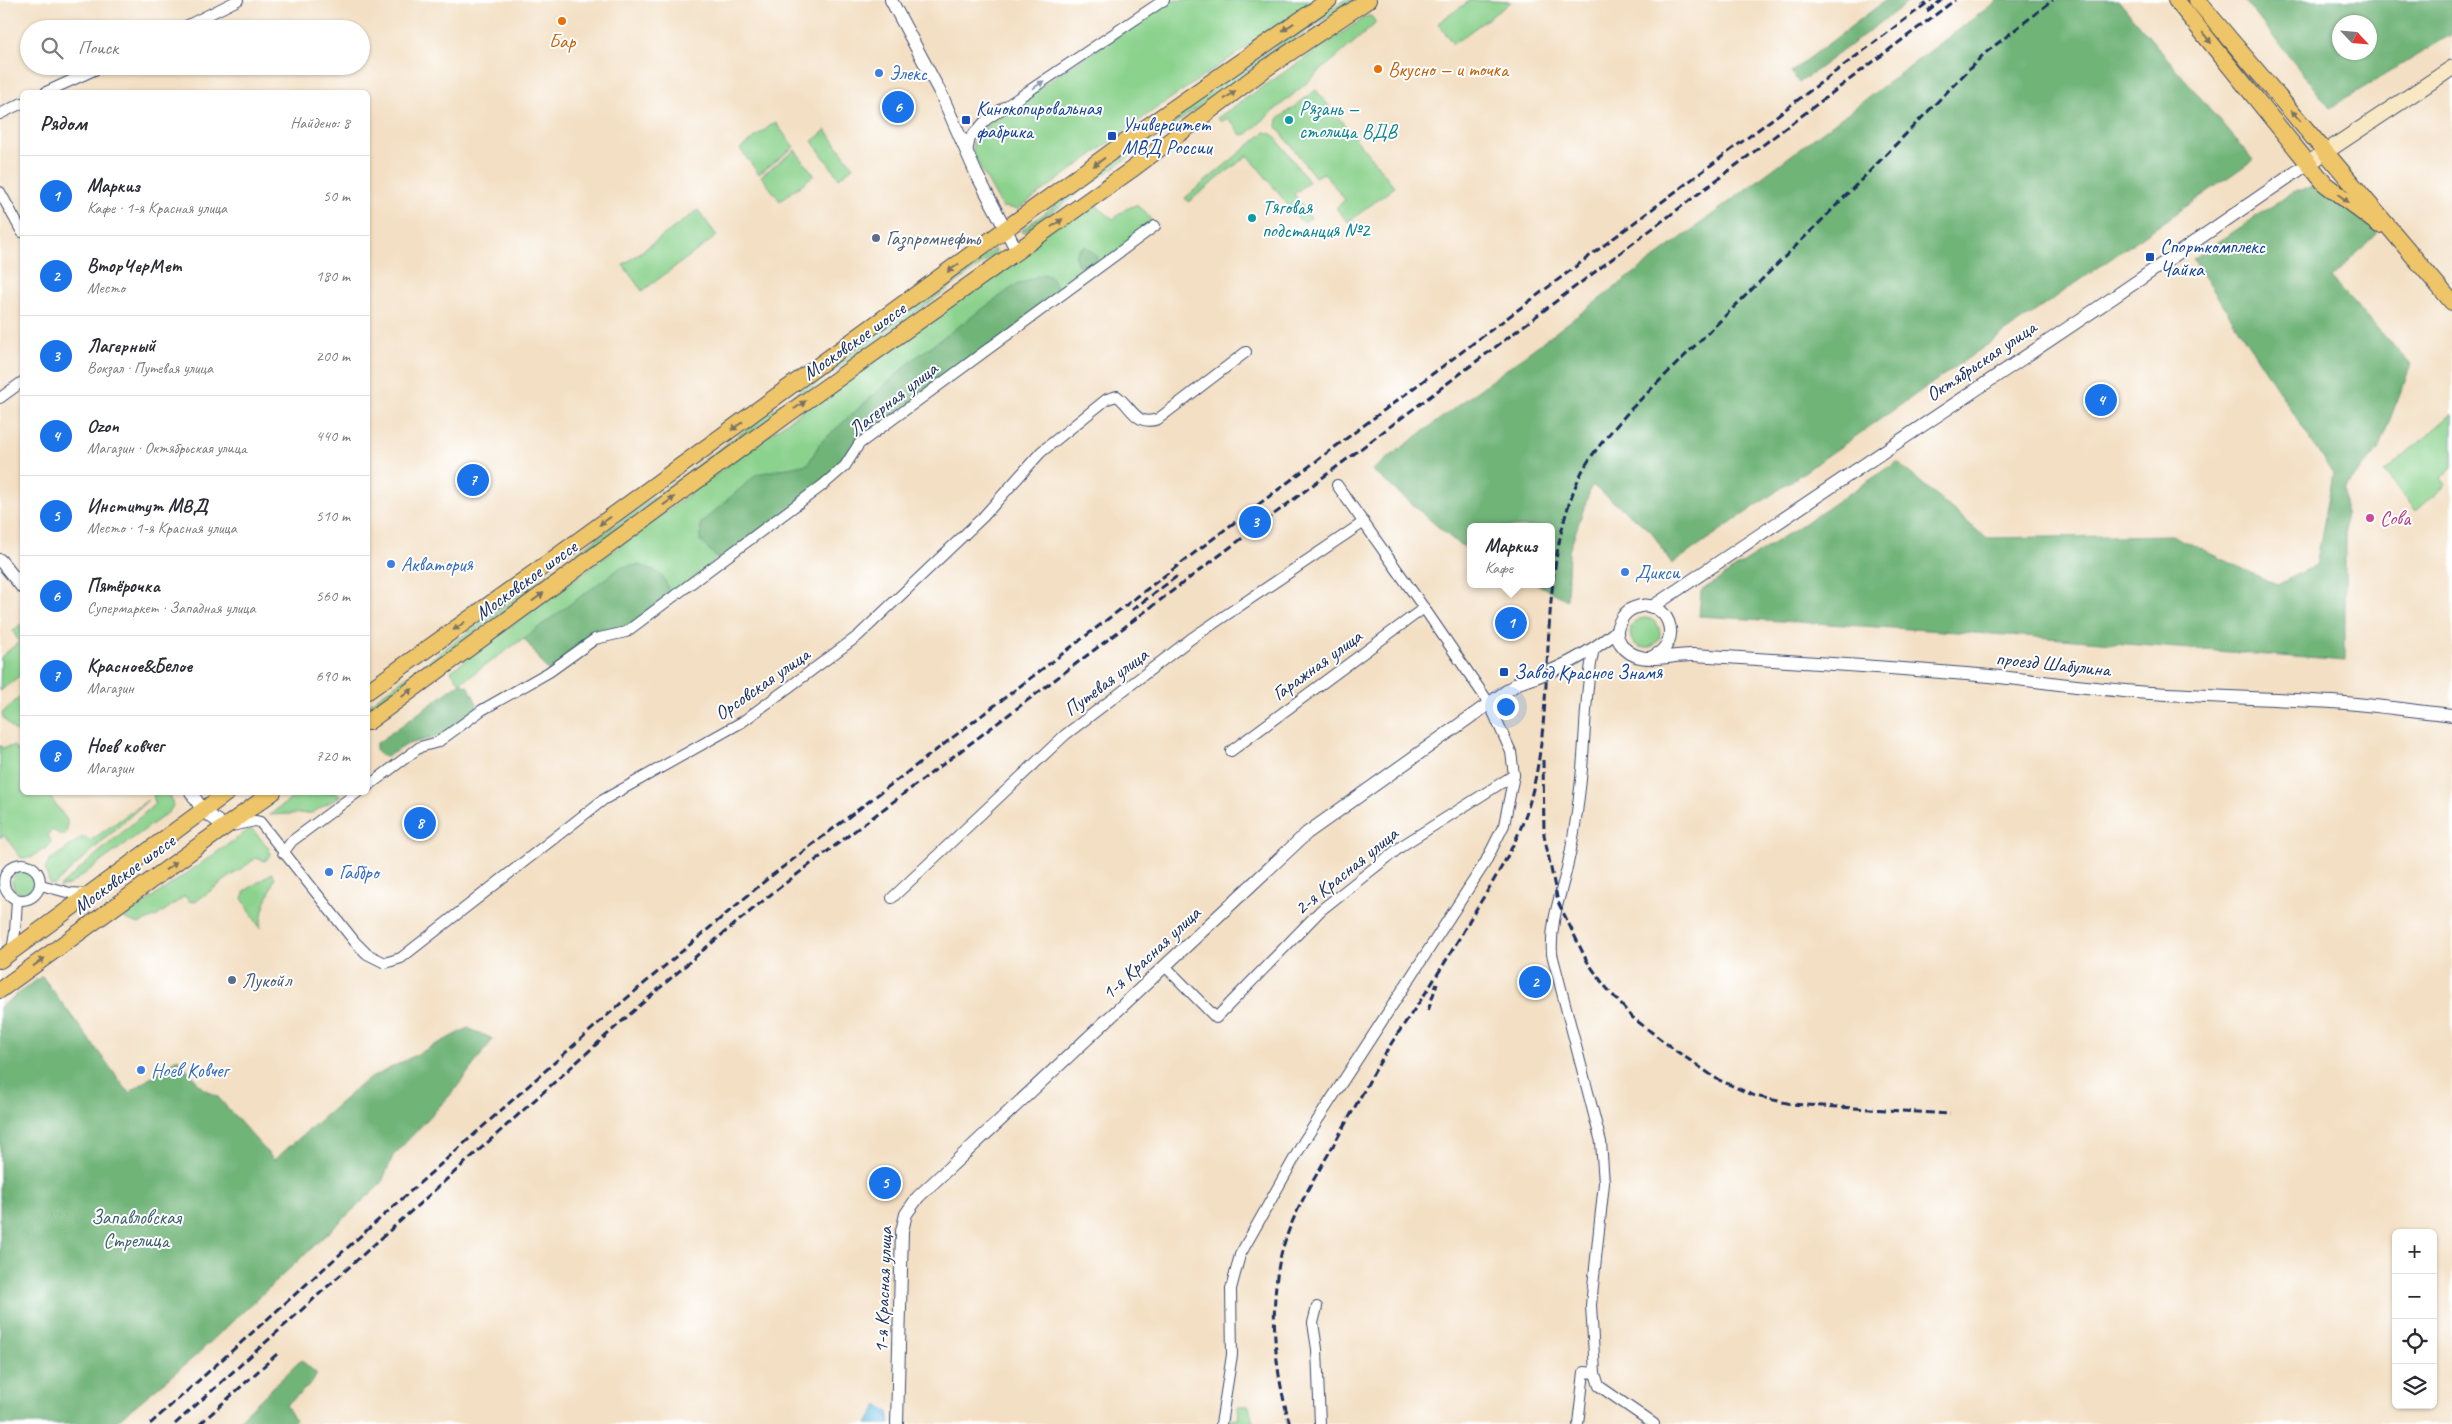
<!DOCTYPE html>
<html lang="ru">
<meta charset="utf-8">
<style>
body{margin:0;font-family:Caveat,sans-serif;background:#f2f2f3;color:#2b2b33}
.controls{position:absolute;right:15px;bottom:15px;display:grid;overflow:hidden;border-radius:8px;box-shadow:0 1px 4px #0004}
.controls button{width:45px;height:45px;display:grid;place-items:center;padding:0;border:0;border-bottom:1px solid #e1e1e2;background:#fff;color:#2b2b33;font:25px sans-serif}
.compass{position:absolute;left:2332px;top:15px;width:45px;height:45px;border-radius:50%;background:#fff;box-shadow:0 1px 4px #0004;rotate:116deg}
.you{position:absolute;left:1505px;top:706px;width:18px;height:18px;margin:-12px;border:4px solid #fff;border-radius:50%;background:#1a73e8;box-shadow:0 0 0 8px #1a73e833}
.badge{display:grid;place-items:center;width:32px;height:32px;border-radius:50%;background:#1a73e8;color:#fff;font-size:16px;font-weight:700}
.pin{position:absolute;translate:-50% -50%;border:2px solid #fff;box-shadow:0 1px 5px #0006}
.popup{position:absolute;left:1467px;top:523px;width:88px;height:65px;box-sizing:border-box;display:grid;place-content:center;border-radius:8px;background:#fff;filter:drop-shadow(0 1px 4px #0005);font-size:16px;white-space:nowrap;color:#7c7c81}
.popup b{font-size:19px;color:#2b2b33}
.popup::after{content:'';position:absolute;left:50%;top:100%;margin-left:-10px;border:10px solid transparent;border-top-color:#fff}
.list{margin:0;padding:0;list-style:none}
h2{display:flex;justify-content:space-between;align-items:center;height:65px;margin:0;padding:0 20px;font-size:21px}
h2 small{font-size:16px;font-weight:400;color:#7c7c81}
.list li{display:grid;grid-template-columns:32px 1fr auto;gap:15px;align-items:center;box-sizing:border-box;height:80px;padding:0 20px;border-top:1px solid #e1e1e2}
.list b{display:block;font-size:19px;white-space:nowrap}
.list p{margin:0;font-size:16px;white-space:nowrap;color:#7c7c81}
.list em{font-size:16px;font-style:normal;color:#7c7c81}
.icon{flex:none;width:28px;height:28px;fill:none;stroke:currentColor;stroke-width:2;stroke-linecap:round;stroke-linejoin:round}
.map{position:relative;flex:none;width:2452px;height:1424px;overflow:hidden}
.search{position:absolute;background:#fff;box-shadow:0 1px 4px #0004;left:20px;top:20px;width:350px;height:55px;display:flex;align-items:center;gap:12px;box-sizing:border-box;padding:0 18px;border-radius:28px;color:#7c7c81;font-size:19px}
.panel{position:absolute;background:#fff;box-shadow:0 1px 4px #0004;left:20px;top:90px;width:350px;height:705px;border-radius:8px}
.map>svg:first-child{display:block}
.green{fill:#8bd28d;stroke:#538076}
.forest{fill:#70b478;stroke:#46726b;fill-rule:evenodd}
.water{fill:#64bce1;stroke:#4076a0}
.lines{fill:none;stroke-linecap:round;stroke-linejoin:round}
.minor-casing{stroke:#3b496d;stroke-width:12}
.tertiary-casing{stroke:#3b496d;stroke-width:14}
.secondary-casing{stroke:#3b496d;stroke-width:17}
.primary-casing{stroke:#3b496d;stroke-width:18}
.minor{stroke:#fff;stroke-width:10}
.tertiary{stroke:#fff;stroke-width:12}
.secondary{stroke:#f8e8c3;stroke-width:15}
.primary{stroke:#eec569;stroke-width:16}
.rail{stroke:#1b2f5e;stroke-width:3;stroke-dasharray:8 4;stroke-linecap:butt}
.oneway{fill:#7a7263}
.oneway2{fill:#8d97ae}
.food-dot{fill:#e8710a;stroke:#fff;stroke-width:2}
.shop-dot{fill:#3f7fe0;stroke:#fff;stroke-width:2}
.transit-dot{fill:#1a4fb4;stroke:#fff;stroke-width:2}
.culture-dot{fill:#0f9aa8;stroke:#fff;stroke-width:2}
.service-dot{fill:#5c6f8a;stroke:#fff;stroke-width:2}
.hotel-dot{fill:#d1479c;stroke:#fff;stroke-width:2}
.labels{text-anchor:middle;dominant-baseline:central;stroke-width:4;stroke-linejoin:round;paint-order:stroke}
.food-label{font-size:20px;fill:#c56008;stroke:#fff}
.shop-label{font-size:20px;fill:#366cbe;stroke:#fff;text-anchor:start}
.transit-label{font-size:20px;fill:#164399;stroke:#fff;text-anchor:start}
.culture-label{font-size:20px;fill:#0d838f;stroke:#fff;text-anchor:start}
.service-label{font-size:20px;fill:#4e5e75;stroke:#fff;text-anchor:start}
.street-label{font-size:20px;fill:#1b2f5e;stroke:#fff}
.hotel-label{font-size:20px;fill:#b23c85;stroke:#fff;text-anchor:start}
.park-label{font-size:20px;fill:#3d606c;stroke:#fff}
</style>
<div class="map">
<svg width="2452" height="1424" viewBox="0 0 2452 1424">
<rect width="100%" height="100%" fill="#fff"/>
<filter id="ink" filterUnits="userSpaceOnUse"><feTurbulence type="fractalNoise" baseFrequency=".02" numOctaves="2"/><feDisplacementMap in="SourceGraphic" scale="10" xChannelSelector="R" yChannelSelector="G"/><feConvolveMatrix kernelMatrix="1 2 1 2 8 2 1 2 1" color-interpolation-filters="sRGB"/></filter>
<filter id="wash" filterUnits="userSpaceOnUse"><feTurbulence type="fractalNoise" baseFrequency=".0096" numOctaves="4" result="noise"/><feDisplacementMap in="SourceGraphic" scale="20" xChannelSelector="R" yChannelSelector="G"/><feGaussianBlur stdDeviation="1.12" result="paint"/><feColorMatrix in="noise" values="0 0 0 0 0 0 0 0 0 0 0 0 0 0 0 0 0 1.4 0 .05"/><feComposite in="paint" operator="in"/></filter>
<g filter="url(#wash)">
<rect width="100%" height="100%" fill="#f3dfc3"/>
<g class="green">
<polygon points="1173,0 1317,0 1158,107 1018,209 1002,207 973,155 973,142 990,122 1069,67"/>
<path d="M1344 0H1354L1268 57 1023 233 1022 230C1128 151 1234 72 1344 0Z"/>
<polygon points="1471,0 1511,2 1453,44 1438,23"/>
<polygon points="1367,16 1371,16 1375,21 1374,25 1247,134 1241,135 1228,118 1221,122 1217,118"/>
<polygon points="1316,90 1395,187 1348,222 1336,208 1345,200 1324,173 1315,177 1277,127 1278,119"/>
<polygon points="775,122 794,147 759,174 740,149"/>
<polygon points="826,130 853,167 839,178 812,141"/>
<polygon points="1265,132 1273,134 1309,182 1294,194 1311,218 1304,222 1299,219 1248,155 1188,202 1185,198"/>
<polygon points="795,150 814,175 780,201 761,176"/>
<polygon points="1093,198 1098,207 1113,219 1126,209 1136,205 1145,211 1155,226 859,444 626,632 609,635 549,672 524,638 460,683 451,671 1017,251"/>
<polygon points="698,210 717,236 642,291 623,265"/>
<polygon points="993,250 995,250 996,254 368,710 368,705"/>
<polygon points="2452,414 2452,468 2441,478 2446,485 2416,511 2384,472"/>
<circle cx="1645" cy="633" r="15"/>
<polygon points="21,624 22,674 0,691 1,657 19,642 13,631"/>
<polygon points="22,695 22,730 16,732 3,718 2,713"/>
<polygon points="0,745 3,748 14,746 22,758 22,792 47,793 67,820 67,831 63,836 52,830 48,835 51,841 49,846 32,857 21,858 4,835 0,838"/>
<polygon points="310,792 337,793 340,796 312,813 269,815 294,797"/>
<polygon points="153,793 170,793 173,806 169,812 69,885 59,887 155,804"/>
<polygon points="148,800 54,885 50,884 45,869 49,861 81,838 86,837 90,841"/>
<polygon points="250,829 252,829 269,848 270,855 265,861 256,858 195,902 189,901 185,896 157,916 138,924 123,918"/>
<circle cx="24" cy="882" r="12"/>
<polygon points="272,873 275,877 263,910 260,928 242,898 245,891"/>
<polygon points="1238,1406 1249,1406 1254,1424 1223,1424 1223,1420 1239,1418"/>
</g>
<g class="forest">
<polygon points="1886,0 1911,0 1799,83 1791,72"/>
<polygon points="1998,0 2118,0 2253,160 1672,564 1651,531 1592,485 1569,551 1567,600 1537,584 1551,584 1551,527 1471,527 1471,550 1457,543 1372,470"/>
<path d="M2244 0H2452V34L2330 108ZM2370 22V52H2340V22Z"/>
<polygon points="2316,186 2378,233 2331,278 2411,365 2378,450 2345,487 2345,661 2023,636 1699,616 1701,591 1897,462 1986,538 2172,535 2277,585 2316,565 2333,474 2193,259 2293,192"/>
<polygon points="1085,246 1096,255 1097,261 1090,267 1078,265 1075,256 1079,249"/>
<polygon points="1043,274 1051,277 1061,295 859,444 845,466 720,561 700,540 701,523 757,474 808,464 820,443 915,358 1014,286"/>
<path d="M638 565C660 570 665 576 671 598L626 632 609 635 549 672 524 638 621 567Z"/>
<polygon points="460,683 469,687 477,704 475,712 440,736 408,744 386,757 380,755 376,750 376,744"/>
<polygon points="42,976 129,1093 178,1058 202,1088 217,1096 274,1160 365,1081 468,1028 493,1039 454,1091 393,1156 381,1184 193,1358 113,1424 0,1424 0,1007"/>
<polygon points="301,1360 317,1374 312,1383 286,1405 295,1420 291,1424 235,1424"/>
</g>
<polygon class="water" points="878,1405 888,1411 890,1424 867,1424"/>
</g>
<g filter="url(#ink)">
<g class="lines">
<defs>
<g id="minor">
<polyline points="180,29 238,0"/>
<polyline points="46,92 103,66"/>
<polyline points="0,114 22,103"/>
<polyline points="967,152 970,138 987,119 1164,0"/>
<polyline points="0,192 22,232"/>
<polyline points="0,398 22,382"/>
<path d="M1594 648C1584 694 1586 741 1580 788 1577 815 1573 842 1567 868 1560 897 1550 923 1552 954L1601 1142 1604 1183 1591 1305 1595 1373 1599 1386 1654 1424"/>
<polyline points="1231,751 1424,608"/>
<polyline points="368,786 420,747 438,742 482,710 549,672 595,639 626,632 823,485 845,466 859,444 1155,226"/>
<path d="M231 826 255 821 260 822 355 942 367 954 385 963 401 958 603 800 742 722 858 636 983 517 1041 452 1107 399 1117 396C1132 407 1136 427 1158 419L1246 352"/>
<polyline points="283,853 292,841 358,792"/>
<circle cx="22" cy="882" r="18"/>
<polyline points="41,885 70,893 89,894"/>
<polyline points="892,898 1065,735 1192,638 1364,522"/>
<polyline points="12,951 15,932 17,900"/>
<polyline points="1165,966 1216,1018 1321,910 1403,845 1514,775"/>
<polyline points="1317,1307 1313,1323 1317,1349 1320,1424"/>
<polyline points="1221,1424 1232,1355 1231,1289 1240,1255 1304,1141 1485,863 1504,825 1514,775 1511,752 1489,703 1424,608 1337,485"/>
<polyline points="1578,1424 1584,1372 1595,1373"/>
</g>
<g id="tertiary">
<polyline points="891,0 942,96 976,173 1017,251"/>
<polyline points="0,560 22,587"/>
<polyline points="1652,607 2117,295 2309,163"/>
<path d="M1650 658C1688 643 1666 594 1634 608 1625 611 1619 621 1617 630 1616 636 1618 640 1621 644 1637 668 1669 654 1693 655 1792 661 1891 667 1990 676 2039 681 2087 688 2136 692 2205 697 2276 698 2345 703 2381 706 2416 711 2452 715"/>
<polyline points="191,792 203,811 226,827"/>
<path d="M897 1424 902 1231 906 1214 918 1197 1307 833 1518 683C1554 672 1588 655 1617 631"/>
</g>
<polyline id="secondary" points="2309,163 2452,68"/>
<g id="primary">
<polyline points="2176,0 2325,184 2379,225"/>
<polyline points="2197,0 2452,302"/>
<polyline points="368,691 545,565 1121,145 1329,0"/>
<polyline points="368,722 788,414 1131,170 1265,69 1368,0"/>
<polyline points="0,960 228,792"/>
<polyline points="0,990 273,792"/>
</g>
</defs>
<use href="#minor" class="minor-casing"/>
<use href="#tertiary" class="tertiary-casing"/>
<use href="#secondary" class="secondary-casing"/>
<use href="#primary" class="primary-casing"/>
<use href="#minor" class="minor"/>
<use href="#tertiary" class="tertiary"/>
<use href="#secondary" class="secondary"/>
<use href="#primary" class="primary"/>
<g class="rail">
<polyline points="1927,11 1942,0"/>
<polyline points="1132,610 1180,574"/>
<polyline points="1543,760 1544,835 1558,902 1587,961 1604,985 1632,1017 1672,1048 1717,1079 1755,1096 1792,1104 1950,1114"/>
<polyline points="1428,1011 1437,983"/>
<polyline points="150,1424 620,1004 766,880 1231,525 1931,0"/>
<polyline points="175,1424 629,1015 702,951 775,891 1955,0"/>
<polyline points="200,1424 277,1354"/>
<path d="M1290 1424C1275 1373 1269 1312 1280 1259 1289 1218 1314 1180 1334 1144 1352 1113 1368 1082 1386 1052 1401 1027 1420 1003 1435 978 1448 958 1460 937 1472 916 1495 878 1520 841 1531 797 1558 693 1535 581 1578 480 1589 454 1613 430 1631 409L1821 221 1984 54 2053 0"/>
</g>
</g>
<defs><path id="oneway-solid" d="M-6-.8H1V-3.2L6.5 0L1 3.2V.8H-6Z" transform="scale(1.25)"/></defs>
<g class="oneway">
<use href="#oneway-solid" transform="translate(1288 27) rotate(146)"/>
<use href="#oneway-solid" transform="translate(2207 38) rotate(51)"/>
<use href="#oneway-solid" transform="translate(1230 95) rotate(-37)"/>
<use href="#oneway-solid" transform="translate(2296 116) rotate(-131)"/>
<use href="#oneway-solid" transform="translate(1099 162) rotate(144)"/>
<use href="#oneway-solid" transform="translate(2343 198) rotate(37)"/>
<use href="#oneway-solid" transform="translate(1057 223) rotate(-35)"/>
<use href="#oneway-solid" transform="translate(953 268) rotate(144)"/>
<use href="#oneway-solid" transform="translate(800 405) rotate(-35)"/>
<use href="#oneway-solid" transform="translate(737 426) rotate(144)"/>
<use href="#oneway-solid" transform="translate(669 501) rotate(-36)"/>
<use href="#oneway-solid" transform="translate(605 521) rotate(144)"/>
<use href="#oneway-solid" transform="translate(538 597) rotate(-36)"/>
<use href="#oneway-solid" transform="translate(459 626) rotate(145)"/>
<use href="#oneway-solid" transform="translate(407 693) rotate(-36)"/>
<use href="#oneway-solid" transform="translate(171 866) rotate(-36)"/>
<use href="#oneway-solid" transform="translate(39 962) rotate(-36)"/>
</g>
<use class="oneway2" href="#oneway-solid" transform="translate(1038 85) rotate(-35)"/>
</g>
<g class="food-dot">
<circle cx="562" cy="21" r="5"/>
<circle cx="1378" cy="69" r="5"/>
</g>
<g class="shop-dot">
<circle cx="879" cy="73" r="5"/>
<circle cx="391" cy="564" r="5"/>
<circle cx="1625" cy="572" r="5"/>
<circle cx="329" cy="872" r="5"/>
<circle cx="141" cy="1070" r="5"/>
</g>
<g class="transit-dot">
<rect x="961" y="115" width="10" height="10" rx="2.5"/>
<rect x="1107" y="131" width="10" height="10" rx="2.5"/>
<rect x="2145" y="252" width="10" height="10" rx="2.5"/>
<rect x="1499" y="667" width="10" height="10" rx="2.5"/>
</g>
<g class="culture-dot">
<circle cx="1289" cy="120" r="5"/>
<circle cx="1252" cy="218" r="5"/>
</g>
<g class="service-dot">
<circle cx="876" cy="238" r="5"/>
<circle cx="232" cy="980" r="5"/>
</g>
<circle class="hotel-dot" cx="2370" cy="518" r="5"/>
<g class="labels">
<g class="food-label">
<text x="562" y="41">Бар</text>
<text x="1388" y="69" text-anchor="start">Вкусно — и точка</text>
</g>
<g class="shop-label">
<text x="889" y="73">Элекс</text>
<text x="401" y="564">Акватория</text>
<text x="1635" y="572">Дикси</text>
<text x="339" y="872">Габбро</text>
<text x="151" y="1070">Ноев Ковчег</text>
</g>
<g class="transit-label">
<text x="976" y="108">Кинокопировальная<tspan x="976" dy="23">фабрика</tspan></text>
<text x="1122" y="124">Университет<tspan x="1122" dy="23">МВД России</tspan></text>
<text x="2160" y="246">Спорткомплекс<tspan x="2160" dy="23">Чайка</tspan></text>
<text x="1514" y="672">Завод Красное Знамя</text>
</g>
<g class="culture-label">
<text x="1299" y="108">Рязань —<tspan x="1299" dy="23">столица ВДВ</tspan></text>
<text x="1262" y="207">Тяговая<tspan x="1262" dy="23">подстанция №2</tspan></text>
</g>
<g class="service-label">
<text x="886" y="238">Газпромнефть</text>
<text x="242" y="980">Лукойл</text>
</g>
<g class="street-label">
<text transform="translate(854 341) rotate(-35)">Московское шоссе</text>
<text transform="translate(1981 361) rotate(-34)">Октябрьская улица</text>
<text transform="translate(893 399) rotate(-38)">Лагерная улица</text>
<text transform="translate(526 580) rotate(-36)">Московское шоссе</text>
<text transform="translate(2053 664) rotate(6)">проезд Шабулина</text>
<text transform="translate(1317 665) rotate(-36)">Гаражная улица</text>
<text transform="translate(1106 682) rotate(-37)">Путевая улица</text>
<text transform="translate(762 684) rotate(-35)">Орсовская улица</text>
<text transform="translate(1346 871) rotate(-39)">2-я Красная улица</text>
<text transform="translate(124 874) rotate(-36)">Московское шоссе</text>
<text transform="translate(1151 953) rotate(-43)">1-я Красная улица</text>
<text transform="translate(883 1290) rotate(-88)">1-я Красная улица</text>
</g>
<g class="hotel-label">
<text x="2380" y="518">Сова</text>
</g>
<g class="park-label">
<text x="136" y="1217">Запавловская<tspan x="136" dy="23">Стрелица</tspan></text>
</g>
</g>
</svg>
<div class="controls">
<button>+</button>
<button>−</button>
<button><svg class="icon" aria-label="locate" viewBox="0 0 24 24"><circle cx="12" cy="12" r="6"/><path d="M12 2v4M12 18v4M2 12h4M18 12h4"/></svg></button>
<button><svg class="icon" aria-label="layers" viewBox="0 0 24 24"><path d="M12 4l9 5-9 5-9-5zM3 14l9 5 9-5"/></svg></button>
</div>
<svg class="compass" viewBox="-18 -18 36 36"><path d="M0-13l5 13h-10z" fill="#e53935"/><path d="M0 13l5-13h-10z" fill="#7c7c81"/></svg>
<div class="you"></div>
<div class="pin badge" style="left:1511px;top:623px">1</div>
<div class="popup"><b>Маркиз</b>Кафе</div>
<div class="pin badge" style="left:1535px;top:982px">2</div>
<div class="pin badge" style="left:1255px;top:522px">3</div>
<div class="pin badge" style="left:2101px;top:400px">4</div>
<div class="pin badge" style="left:885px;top:1183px">5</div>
<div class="pin badge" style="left:898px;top:107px">6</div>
<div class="pin badge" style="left:473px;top:480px">7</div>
<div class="pin badge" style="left:420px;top:823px">8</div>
<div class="search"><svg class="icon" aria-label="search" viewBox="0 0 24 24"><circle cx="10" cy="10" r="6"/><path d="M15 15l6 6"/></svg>Поиск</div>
<section class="panel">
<h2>Рядом<small>Найдено: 8</small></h2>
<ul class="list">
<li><span class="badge">1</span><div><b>Маркиз</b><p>Кафе · 1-я Красная улица</p></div><em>50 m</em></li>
<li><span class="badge">2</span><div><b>ВторЧерМет</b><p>Место</p></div><em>180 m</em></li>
<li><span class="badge">3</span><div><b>Лагерный</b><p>Вокзал · Путевая улица</p></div><em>200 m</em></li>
<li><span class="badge">4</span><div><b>Ozon</b><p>Магазин · Октябрьская улица</p></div><em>440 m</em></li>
<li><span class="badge">5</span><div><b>Институт МВД</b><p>Место · 1-я Красная улица</p></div><em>510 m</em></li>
<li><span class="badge">6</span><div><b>Пятёрочка</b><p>Супермаркет · Западная улица</p></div><em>560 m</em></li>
<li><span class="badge">7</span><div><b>Красное&amp;Белое</b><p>Магазин</p></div><em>690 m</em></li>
<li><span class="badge">8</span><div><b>Ноев ковчег</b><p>Магазин</p></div><em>720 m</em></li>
</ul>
</section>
</div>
